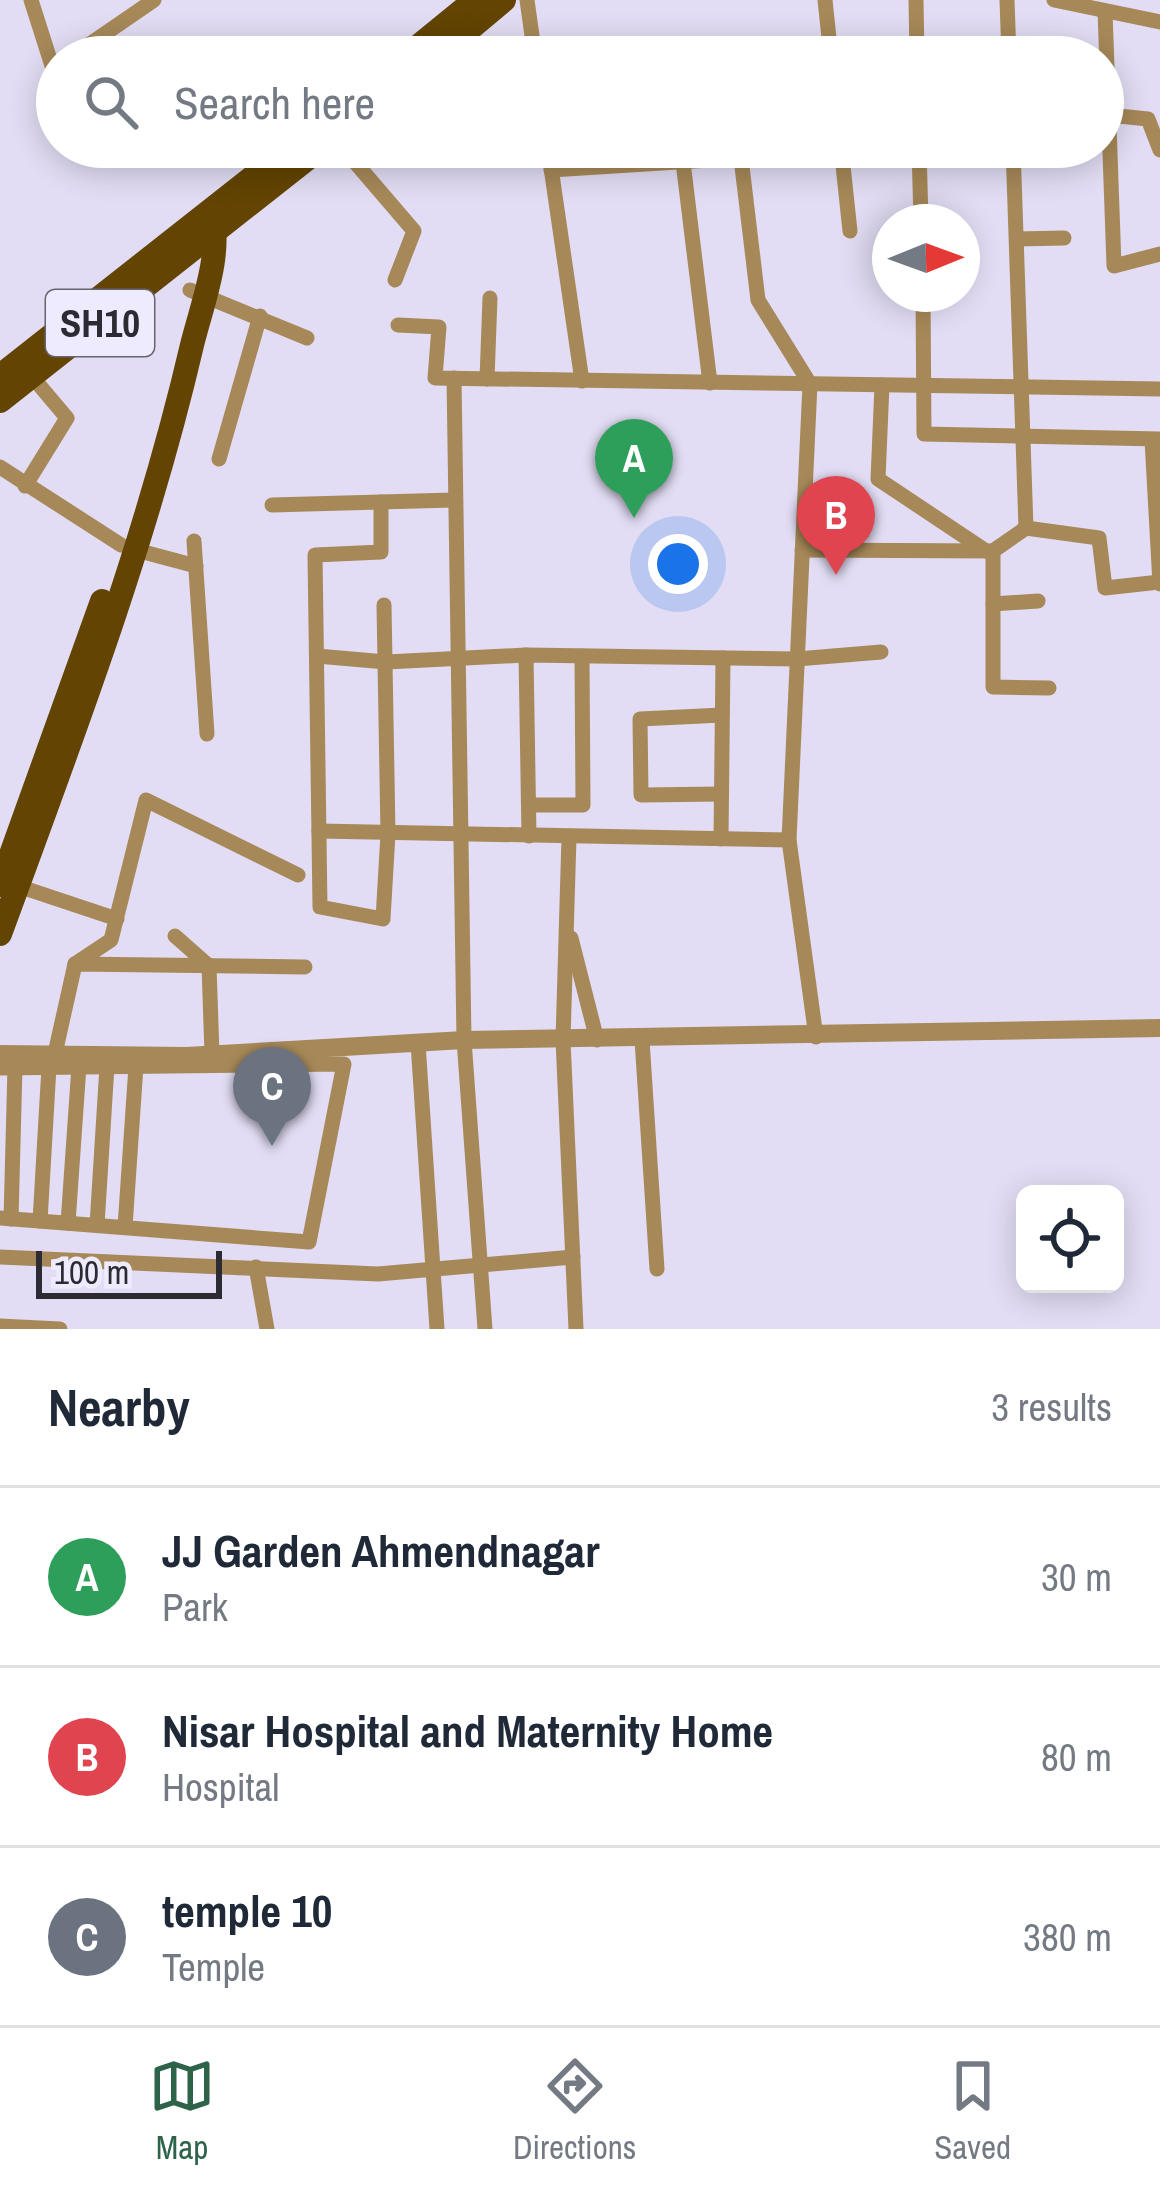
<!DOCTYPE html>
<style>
body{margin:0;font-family:"Archivo Narrow",sans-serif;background:#f6f6f7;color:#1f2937}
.controls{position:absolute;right:36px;bottom:36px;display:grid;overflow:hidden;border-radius:18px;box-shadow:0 6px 30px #0003}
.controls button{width:108px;height:108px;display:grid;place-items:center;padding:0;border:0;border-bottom:3px solid #e0e1e3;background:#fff;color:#1f2937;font:60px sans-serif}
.compass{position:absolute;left:872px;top:204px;width:108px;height:108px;border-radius:50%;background:#fff;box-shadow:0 6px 30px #0003;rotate:89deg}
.scale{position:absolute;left:36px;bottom:30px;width:186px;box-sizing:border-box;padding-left:12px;border:6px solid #2c2a33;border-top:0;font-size:33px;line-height:42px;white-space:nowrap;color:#2c2a33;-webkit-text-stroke:9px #efebfe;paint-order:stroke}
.you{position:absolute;left:678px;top:564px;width:42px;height:42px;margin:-30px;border:9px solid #fff;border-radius:50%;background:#1a73e8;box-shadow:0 0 0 18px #1a73e833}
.badge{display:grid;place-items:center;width:78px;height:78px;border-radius:50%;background:#2d6349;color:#fff;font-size:39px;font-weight:700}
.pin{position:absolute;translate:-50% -99px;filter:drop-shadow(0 3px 6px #0008)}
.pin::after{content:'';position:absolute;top:63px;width:42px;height:36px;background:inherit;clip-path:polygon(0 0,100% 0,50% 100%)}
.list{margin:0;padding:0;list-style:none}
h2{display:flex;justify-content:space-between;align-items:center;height:156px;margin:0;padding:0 48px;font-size:51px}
h2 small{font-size:39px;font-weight:400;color:#747a83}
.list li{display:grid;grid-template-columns:78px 1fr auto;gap:36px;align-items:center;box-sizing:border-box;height:180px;padding:0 48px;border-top:3px solid #e0e1e3}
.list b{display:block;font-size:45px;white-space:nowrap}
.list p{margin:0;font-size:39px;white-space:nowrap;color:#747a83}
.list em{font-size:39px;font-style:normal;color:#747a83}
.icon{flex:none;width:66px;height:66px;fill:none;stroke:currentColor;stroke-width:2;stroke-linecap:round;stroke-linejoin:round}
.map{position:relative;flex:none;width:1160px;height:1329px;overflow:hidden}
.search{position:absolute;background:#fff;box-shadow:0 6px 30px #0003;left:36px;right:36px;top:36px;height:132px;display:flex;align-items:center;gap:30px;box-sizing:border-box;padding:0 42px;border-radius:66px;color:#747a83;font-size:45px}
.sheet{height:696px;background:#fff}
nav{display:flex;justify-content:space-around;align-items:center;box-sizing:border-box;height:168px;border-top:3px solid #e0e1e3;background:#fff;font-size:33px;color:#747a83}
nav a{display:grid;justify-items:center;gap:6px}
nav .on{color:#2d6349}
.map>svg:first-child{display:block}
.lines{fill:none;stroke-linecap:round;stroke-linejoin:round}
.minor{stroke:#a78959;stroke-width:15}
.tertiary{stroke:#a78959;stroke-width:18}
.primary{stroke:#634402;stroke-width:24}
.labels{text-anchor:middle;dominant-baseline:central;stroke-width:10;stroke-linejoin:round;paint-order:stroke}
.shield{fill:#efebfe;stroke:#666470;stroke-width:3}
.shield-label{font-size:39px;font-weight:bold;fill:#2c2a33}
</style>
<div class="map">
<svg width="1160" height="1329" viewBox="0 0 1160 1329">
<rect width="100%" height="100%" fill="#e2ddf4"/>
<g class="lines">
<g class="minor">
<polyline points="31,0 53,69 57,66"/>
<polyline points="527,0 535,57"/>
<polyline points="825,0 831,57"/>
<polyline points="916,0 917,57"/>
<polyline points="1007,0 1009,57"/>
<polyline points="1054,0 1160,22"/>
<polyline points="1105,11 1114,266 1160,254"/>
<polyline points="71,57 154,0"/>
<polyline points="1109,115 1148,119 1160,150"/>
<polyline points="342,147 414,231 395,280"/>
<polyline points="548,147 582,381"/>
<polyline points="841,147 850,231"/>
<polyline points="919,147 921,222"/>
<polyline points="683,162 710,383"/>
<polyline points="551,170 741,158 758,300 810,384 789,840 816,1037"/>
<polyline points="1017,239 1064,238"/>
<polyline points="190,290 307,338"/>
<polyline points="923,294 924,434 1160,439"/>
<polyline points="398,325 439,327 435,378 1160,389"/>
<polyline points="454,378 464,1040 485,1329"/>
<polyline points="487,379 490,298"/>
<polyline points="882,385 878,479 986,551"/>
<polyline points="1152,440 1160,584"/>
<polyline points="219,459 260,316"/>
<polyline points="0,467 121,545"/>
<polyline points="25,486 67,418 29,373"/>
<polyline points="381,502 381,552 315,555 320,907 383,919 388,834 384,605"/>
<polyline points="272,505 453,500"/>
<polyline points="1026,528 1099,538 1105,588 1160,582"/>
<polyline points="194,541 207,734"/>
<polyline points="136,550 196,566"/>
<polyline points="802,550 993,551 993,687 1049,688"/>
<polyline points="993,551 1026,528 1013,147"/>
<polyline points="993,604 1038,601"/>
<polyline points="526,655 529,836"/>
<polyline points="317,656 386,662 526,655 797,659 881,652"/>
<polyline points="721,794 641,795 640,719 722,715"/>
<polyline points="529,805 583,805 582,656"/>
<polyline points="319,831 789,840"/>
<polyline points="569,837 563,1040 576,1329"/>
<polyline points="721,839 723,658"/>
<polyline points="18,886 117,919"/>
<polyline points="175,936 209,966 212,1054"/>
<polyline points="571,938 597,1040"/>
<polyline points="75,964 111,940 146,800 298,875"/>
<polyline points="642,1040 657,1269"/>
<polyline points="418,1043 437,1329"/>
<polyline points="54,1058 75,964 305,967"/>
<polyline points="0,1068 344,1064 309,1242 0,1218"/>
<polyline points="11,1219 15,1067"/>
<polyline points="40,1221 49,1067"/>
<polyline points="68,1223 79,1066"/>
<polyline points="97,1225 107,1066"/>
<polyline points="125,1227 136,1066"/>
<polyline points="0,1257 378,1274 573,1257"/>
<polyline points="256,1267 267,1329"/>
<polyline points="0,1326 60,1329"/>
</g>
<polyline class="tertiary" points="0,1054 187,1056 464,1040 1160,1028"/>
<g class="primary">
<polyline points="405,57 475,0"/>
<polyline points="436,57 504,0"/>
<polyline points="0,376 291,147"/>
<polyline points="0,401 322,147"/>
<polyline points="0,885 102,601"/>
<path d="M0 934C71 740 145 547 192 345 202 304 223 253 211 212"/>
</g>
</g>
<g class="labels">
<rect class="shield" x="46" y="290" width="108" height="66" rx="9"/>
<g class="shield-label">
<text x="100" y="323">SH10</text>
</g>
</g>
</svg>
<div class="controls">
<button><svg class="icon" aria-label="locate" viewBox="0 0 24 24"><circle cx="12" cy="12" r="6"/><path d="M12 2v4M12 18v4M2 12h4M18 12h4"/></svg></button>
</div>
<svg class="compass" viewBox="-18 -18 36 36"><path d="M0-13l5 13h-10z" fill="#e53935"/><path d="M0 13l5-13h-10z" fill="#747a83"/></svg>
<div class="scale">100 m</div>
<div class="you"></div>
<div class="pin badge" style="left:634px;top:518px;background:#2e9e5b">A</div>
<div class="pin badge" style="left:836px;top:575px;background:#e0444e">B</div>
<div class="pin badge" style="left:272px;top:1146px;background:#6b7280">C</div>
<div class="search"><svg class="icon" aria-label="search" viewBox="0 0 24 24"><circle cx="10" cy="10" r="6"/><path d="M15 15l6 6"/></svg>Search here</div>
</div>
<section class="sheet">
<h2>Nearby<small>3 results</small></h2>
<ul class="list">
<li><span class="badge" style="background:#2e9e5b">A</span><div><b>JJ Garden Ahmendnagar</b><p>Park</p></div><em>30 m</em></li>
<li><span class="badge" style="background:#e0444e">B</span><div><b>Nisar Hospital and Maternity Home</b><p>Hospital</p></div><em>80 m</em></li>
<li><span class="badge" style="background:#6b7280">C</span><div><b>temple 10</b><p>Temple</p></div><em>380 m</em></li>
</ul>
</section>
<nav>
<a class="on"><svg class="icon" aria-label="map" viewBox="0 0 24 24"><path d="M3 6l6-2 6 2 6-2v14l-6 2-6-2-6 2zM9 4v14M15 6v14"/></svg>Map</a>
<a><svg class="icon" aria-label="directions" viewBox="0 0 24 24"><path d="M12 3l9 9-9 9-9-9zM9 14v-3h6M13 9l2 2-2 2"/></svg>Directions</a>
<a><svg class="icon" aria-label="saved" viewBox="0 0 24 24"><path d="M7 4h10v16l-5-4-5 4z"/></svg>Saved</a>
</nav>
